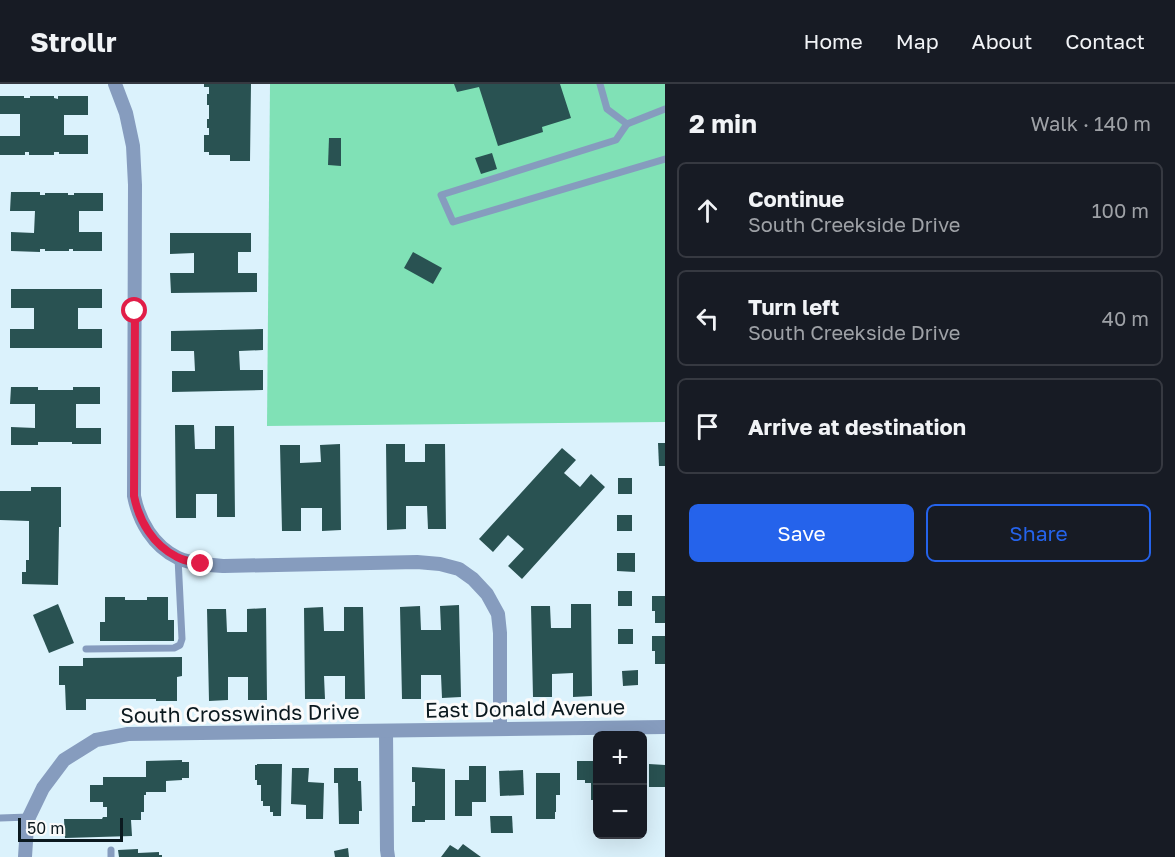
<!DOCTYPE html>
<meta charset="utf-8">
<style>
body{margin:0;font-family:"Golos Text",sans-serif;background:#20242c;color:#f1f3f6}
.controls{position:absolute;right:18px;bottom:18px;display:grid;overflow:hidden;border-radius:9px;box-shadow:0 6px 24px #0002}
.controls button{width:54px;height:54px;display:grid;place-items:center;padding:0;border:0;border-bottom:2px solid #363941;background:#171b24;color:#f1f3f6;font:30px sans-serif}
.scale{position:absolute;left:18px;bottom:15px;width:105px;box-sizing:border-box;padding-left:6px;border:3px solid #0b191f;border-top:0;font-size:16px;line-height:21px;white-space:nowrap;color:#0b191f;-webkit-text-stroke:4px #fbfbfb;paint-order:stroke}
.stop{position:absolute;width:18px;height:18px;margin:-14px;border:4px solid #e11d48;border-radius:50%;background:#fff}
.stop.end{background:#e11d48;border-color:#fff;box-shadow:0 2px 6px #0008}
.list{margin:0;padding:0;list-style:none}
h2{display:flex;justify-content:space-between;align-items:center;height:78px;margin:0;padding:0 24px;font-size:26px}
h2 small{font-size:20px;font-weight:400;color:#9ea1a6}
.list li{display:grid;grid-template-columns:39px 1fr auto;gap:18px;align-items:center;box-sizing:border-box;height:96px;margin:0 12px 12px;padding:0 12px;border:2px solid #363941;border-radius:9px}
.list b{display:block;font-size:22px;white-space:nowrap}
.list p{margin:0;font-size:20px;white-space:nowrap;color:#9ea1a6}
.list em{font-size:20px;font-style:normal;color:#9ea1a6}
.actions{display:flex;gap:12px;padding:18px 24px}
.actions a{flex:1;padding:14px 0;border:2px solid #2563eb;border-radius:9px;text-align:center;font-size:21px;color:#2563eb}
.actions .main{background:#2563eb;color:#fff}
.icon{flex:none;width:33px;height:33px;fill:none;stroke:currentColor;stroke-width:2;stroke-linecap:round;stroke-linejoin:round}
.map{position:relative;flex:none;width:665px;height:773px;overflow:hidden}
header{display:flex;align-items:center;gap:36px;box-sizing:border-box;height:84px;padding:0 30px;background:#171b24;border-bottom:2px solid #363941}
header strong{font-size:28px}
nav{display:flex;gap:33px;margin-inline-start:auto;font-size:21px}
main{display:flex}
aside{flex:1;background:#171b24}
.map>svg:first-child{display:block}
.green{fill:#80e1b6}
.building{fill:#295252}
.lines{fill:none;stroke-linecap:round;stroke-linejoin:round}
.service{stroke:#869cbe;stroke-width:7}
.minor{stroke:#869cbe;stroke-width:14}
.route{stroke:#e11d48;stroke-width:8}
.labels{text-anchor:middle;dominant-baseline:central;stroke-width:6;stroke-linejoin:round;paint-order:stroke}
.street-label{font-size:21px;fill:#0b191f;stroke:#fbfbfb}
</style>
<header>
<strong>Strollr</strong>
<nav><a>Home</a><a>Map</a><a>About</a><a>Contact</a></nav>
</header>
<main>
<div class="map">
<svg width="665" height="773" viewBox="0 0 665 773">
<rect width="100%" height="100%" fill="#dbf2fc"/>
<polygon class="green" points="270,0 665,0 665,338 267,342"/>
<g class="building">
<polygon points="204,0 251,0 250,77 230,77 230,71 209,71 209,68 204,68 204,51 209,51 209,44 207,44 207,35 209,35 209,21 207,21 207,10 209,10 209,3 204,3"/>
<polygon points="454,0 560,0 571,34 542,43 543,48 498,62 479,3 457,8"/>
<polygon points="0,12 24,12 24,14 30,14 30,12 54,12 54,14 58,15 58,12 88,12 88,31 64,31 64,51 88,51 88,70 59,70 59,68 54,68 54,71 29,71 29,68 25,68 25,71 0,71 0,52 20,52 20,30 0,30"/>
<polygon points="329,54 341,54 341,82 328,81"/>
<polygon points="492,69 497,85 481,90 475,74"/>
<polygon points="11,108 40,108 40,111 45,111 45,109 68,109 68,111 74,111 74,109 103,109 103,127 79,127 79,148 102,148 102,167 73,167 73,165 69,165 69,167 45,167 45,165 40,165 40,168 11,167 11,148 34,149 35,127 10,127"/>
<polygon points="170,149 251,149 251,168 238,168 238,189 257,189 257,208 171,209 170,189 194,189 194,169 170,170"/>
<polygon points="413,168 442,184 433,200 404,184"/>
<polygon points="11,205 102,205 102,224 78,224 78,245 102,245 102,264 10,264 10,245 34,245 34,224 11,224"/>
<polygon points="263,245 263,266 239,267 240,286 263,286 263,306 172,308 172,287 195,287 194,267 171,267 171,247"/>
<polygon points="11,303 38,303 38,306 73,306 73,303 100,303 100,320 76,320 76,344 101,344 101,360 72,360 72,358 38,358 38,361 11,361 11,343 35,344 35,320 10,320"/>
<polygon points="175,341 194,341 195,365 215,365 215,342 234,342 235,433 217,433 217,410 196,410 196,434 176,434"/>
<polygon points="658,359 665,359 665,382 659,382"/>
<polygon points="340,360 341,446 322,447 322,424 301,424 301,447 282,447 280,361 300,361 300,379 321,378 320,361"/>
<polygon points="386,360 405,360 405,378 425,378 425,360 445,360 446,445 428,445 427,422 406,422 406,445 387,446"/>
<polygon points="562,364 576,376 564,389 580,403 591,390 605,403 522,495 508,482 524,465 508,451 493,468 479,455"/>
<rect x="618" y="394" width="14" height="16"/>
<polygon points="31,403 61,403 61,443 59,443 58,501 22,500 22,488 26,488 26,476 29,476 29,437 0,436 0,407 31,407"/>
<rect x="617" y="431" width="15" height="16"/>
<polygon points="617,469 635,469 635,488 617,487"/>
<rect x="618" y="507" width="14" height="15"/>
<polygon points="652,512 665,512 665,539 655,539 655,527 652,527"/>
<polygon points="105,513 125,513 125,516 147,516 147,513 168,513 168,536 174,536 174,557 100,557 100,538 105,538"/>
<polygon points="58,520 74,559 49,569 33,531"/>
<polygon points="571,520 591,520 592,612 573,613 573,589 552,590 552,613 533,613 531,522 550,522 551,544 571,544"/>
<polygon points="459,521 461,613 442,614 441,591 421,591 421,615 402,615 400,523 420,522 421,546 441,546 440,522"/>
<polygon points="323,523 324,547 344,547 344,523 363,523 365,615 345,615 345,592 324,592 325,615 305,615 304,524"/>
<polygon points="266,524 267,616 248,616 248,593 228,593 228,616 209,617 207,525 226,525 227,548 247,548 247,525"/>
<rect x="618" y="545" width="15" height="15"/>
<polygon points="652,552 665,552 665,580 655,580 655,567 652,567"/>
<polygon points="182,573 182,592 177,593 177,617 156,617 156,615 86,615 86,626 66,626 65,601 59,601 59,582 83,582 83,574"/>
<polygon points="638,586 638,601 623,602 622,587"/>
<polygon points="182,676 182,678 189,678 189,694 182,694 182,696 166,697 166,708 146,708 146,711 144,711 144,728 141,728 141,736 131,736 132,752 65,754 64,735 102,735 103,733 107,733 107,723 103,723 103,718 90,718 90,701 103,701 103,693 146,693 146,677"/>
<polygon points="577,677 598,677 598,716 591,716 591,699 585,699 585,696 577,696"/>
<polygon points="257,680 282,680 281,732 273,732 273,728 270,728 270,722 263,722 263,717 261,717 261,701 257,701 257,696 255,696 255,681 257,681"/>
<polygon points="649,680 665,681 665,703 649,703"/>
<polygon points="469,682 486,682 486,718 472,718 472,732 455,732 455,696 469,696"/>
<polygon points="412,683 445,685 445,736 425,736 425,738 412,738 412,722 415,722 415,698 412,698"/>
<polygon points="292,684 309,684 308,698 324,699 323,735 306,735 306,721 291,720"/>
<polygon points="334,684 358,684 358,697 361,697 362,727 359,727 359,740 339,740 338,699 334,699"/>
<polygon points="523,686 524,711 500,712 499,687"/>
<polygon points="536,689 560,689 560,711 556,711 556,728 555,728 555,735 536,735"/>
<polygon points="490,732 512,732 513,749 491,749"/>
<polygon points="463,760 481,773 441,773 450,761 458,766"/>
<polygon points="348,764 349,773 335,773 334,767"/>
<polygon points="138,765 138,769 159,768 159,771 162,771 162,773 119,773 118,766"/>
</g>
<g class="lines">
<g class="service">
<polyline points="600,0 607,25 627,40 665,25"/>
<polyline points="627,40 616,56 441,111 453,138 665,75"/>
<polyline points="86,565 174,564 180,561 182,555 178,474"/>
<polyline points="0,734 29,733"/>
<polyline points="111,766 111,773"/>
</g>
<g class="minor">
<path d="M115 0 126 29 133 62 135 101 134 412C139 437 153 462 178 474 192 480 209 481 224 482L417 478 440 480 459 485 473 495 487 510 498 530 500 549V645"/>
<polyline points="386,647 387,766 388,773"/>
<polyline points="25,773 27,742 29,733 43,704 64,676 96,656 128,650 665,643"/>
</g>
</g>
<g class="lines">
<path class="route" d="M135 227 134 412C139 437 153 461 177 473 184 477 193 478 201 480"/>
</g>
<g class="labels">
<g class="street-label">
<text transform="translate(525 624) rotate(-1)">East Donald Avenue</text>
<text transform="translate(240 629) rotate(-1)">South Crosswinds Drive</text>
</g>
</g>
</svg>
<div class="controls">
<button>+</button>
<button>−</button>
</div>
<div class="scale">50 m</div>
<div class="stop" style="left:135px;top:227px"></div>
<div class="stop end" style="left:201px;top:480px"></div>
</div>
<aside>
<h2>2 min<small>Walk · 140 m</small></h2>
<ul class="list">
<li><svg class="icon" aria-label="ahead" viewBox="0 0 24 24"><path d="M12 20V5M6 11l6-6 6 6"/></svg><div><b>Continue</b><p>South Creekside Drive</p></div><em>100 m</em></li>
<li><svg class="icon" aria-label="left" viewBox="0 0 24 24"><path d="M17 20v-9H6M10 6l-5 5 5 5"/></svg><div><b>Turn left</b><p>South Creekside Drive</p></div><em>40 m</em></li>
<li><svg class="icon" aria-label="arrive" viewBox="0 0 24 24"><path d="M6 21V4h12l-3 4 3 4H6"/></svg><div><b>Arrive at destination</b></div></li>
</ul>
<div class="actions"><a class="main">Save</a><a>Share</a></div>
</aside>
</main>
